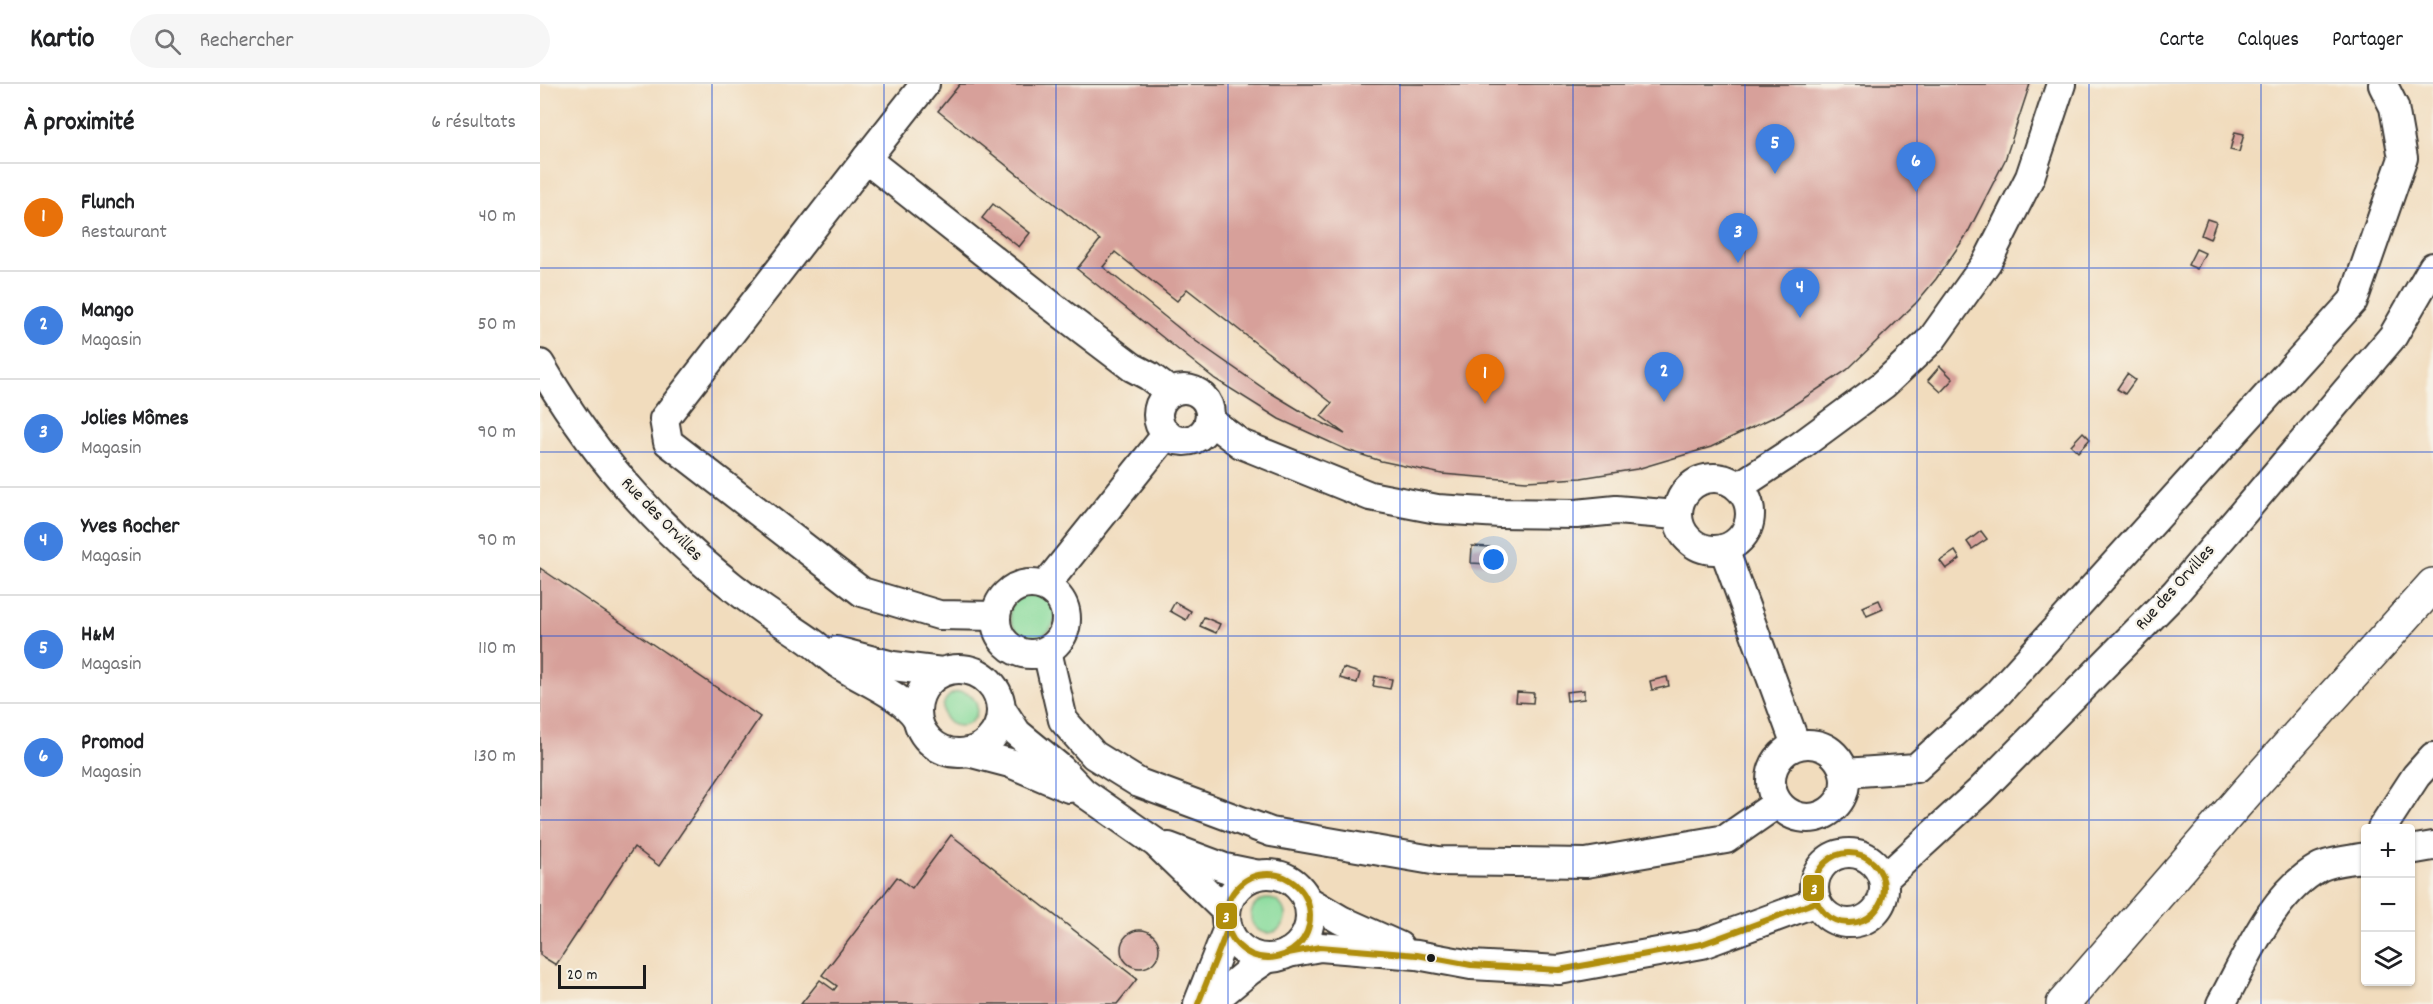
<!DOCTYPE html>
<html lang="fr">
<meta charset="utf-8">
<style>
body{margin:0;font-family:Dekko,sans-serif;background:#f6f6f6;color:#202124}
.controls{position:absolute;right:18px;bottom:18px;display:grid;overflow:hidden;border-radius:6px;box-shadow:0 2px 4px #0004}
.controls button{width:54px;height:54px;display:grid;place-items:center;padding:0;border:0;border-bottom:2px solid #e0e0e0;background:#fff;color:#202124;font:30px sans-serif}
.scale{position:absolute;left:18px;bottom:15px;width:88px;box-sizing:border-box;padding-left:6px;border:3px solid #1c1c1c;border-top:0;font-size:16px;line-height:21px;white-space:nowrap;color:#1c1c1c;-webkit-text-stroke:4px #f7f3e8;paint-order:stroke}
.you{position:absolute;left:954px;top:476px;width:21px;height:21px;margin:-15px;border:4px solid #fff;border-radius:50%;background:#1a73e8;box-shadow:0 0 0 9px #1a73e833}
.badge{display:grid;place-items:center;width:39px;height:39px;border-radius:50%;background:#ea580c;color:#fff;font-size:20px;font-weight:700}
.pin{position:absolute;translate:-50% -50px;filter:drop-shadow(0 2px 3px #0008)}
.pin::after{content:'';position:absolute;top:32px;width:21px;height:18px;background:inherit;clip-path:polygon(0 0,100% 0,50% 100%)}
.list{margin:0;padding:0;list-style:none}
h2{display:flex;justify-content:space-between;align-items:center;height:78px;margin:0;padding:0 24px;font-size:26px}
h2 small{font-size:20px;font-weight:400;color:#757577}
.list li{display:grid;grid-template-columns:39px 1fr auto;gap:18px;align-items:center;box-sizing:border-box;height:108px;padding:0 24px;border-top:2px solid #e0e0e0}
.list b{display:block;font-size:22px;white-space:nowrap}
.list p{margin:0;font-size:20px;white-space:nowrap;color:#757577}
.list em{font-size:20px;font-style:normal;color:#757577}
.icon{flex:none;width:33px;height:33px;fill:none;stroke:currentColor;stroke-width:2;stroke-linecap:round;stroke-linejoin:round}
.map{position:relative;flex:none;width:1893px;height:920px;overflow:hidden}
header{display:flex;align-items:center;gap:36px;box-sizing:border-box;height:84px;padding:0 30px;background:#fff;border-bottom:2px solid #e0e0e0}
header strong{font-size:28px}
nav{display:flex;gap:33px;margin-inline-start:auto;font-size:21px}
.search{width:420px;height:54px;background:#f6f6f6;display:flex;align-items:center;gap:15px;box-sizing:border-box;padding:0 21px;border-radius:33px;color:#757577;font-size:22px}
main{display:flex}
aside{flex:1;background:#fff}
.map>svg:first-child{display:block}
.green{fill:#89db9c;stroke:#527c5c;stroke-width:1.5}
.building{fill:#d7a09a;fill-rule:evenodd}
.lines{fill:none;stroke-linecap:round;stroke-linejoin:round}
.minor-casing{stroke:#3c3934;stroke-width:32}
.major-casing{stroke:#3c3934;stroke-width:36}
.minor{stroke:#fff;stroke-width:28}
.major{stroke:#fff;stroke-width:33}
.bus-1-casing{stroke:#f7f3e8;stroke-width:10}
.bus-1{stroke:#b08e0a;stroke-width:6}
.grid{fill:none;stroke:#1d4ed8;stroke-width:1.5;stroke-opacity:0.55}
.bus-dot{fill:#1c1c1c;stroke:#f7f3e8;stroke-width:2}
.labels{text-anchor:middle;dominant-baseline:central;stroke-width:4.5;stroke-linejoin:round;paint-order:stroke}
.street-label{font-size:18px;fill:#1c1c1c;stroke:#f7f3e8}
.line-badge{stroke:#f7f3e8;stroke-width:2}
.badge-label{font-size:16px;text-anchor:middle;font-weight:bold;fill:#fff}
</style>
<header>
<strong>Kartio</strong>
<div class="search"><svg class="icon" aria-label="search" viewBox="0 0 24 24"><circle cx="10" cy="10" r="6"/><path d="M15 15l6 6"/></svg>Rechercher</div>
<nav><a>Carte</a><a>Calques</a><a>Partager</a></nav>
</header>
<main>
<aside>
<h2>À proximité<small>6 résultats</small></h2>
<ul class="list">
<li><span class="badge" style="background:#e8710a">1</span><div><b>Flunch</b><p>Restaurant</p></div><em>40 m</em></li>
<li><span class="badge" style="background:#3f7fe0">2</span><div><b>Mango</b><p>Magasin</p></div><em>50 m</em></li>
<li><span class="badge" style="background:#3f7fe0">3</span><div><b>Jolies Mômes</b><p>Magasin</p></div><em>90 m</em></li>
<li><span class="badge" style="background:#3f7fe0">4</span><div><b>Yves Rocher</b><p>Magasin</p></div><em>90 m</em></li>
<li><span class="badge" style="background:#3f7fe0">5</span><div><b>H&amp;M</b><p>Magasin</p></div><em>110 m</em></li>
<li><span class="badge" style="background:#3f7fe0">6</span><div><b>Promod</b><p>Magasin</p></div><em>130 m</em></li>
</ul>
</aside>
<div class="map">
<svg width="1893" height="920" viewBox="0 0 1893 920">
<rect width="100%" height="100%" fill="#f7f3e8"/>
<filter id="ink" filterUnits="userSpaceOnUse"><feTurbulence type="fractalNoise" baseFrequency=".0167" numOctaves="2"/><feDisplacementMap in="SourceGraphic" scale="12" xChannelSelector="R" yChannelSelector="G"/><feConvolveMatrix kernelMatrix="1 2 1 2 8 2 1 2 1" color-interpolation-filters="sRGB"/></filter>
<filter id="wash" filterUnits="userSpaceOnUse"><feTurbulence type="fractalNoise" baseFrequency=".008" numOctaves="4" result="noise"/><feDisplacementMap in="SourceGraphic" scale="24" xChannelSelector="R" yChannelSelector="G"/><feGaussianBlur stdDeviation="1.35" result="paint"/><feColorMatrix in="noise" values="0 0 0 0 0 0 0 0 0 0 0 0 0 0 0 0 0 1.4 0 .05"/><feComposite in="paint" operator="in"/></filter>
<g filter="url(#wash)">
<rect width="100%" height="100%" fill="#f1dcbd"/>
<g class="green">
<circle cx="493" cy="530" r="23"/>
<circle cx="420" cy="625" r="17"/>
<circle cx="728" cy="832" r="17"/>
</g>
<g id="blocks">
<g class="building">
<path d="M420 0H1490L1465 76 1427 150 1396 195 1376 219 1307 286 1240 330 1171 363 1097 385 1041 394 986 397 902 390 841 377 807 366 739 335 675 295 537 185 560 156 398 27ZM575 168 637 217 647 205 792 319 781 332 805 350 774 335 726 306 650 253 563 183Z"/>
<polygon points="1695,48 1704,50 1699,68 1690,66"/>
<polygon points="453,120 490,149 479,163 442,134"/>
<polygon points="1667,135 1676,138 1670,155 1661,151"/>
<polygon points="1656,165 1665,169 1657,185 1648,181"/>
<polygon points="1400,282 1413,295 1401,308 1388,296"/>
<polygon points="1587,290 1595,296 1585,310 1577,305"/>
<polygon points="1543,348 1550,355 1538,368 1531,361"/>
<polygon points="1441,447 1447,455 1432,465 1427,458"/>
<polygon points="932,462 950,463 949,480 931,479"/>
<polygon points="1415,467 1420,475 1406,485 1400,477"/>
<polygon points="0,484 220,633 119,782 94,763 16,881 0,871"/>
<polygon points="1339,516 1343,525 1327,532 1323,523"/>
<polygon points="635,518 651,527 646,536 630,527"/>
<polygon points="664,533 680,540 676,549 660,542"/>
<polygon points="803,584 820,589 817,599 800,594"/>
<polygon points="835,592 852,595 850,605 833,602"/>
<polygon points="1127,593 1129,602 1112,606 1110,597"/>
<polygon points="1044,606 1044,615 1027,617 1026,608"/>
<polygon points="977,608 994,609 993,619 976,618"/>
<polygon points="411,751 597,895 577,920 261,920 280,896 294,906 297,902 282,891 357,793 372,804"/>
<circle cx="600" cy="865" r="19"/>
</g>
</g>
</g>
<g filter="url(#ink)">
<use href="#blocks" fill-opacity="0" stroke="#3c3934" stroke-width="1.5"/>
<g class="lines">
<defs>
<g id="minor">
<polyline points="326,75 385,0"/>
<path d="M0 280C56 377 133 462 225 527 241 538 258 548 274 560 284 568 292 576 303 583 325 597 363 612 377 634"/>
<circle cx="644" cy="331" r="26"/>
<polyline points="669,336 701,360 830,412 897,425 960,429 1036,430 1076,426 1137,431"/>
<circle cx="1174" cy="430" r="36"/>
<polyline points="1198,403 1259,363 1343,301 1392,255 1447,178 1490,93 1521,0"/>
<polyline points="1184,465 1256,661"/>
<circle cx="491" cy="535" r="35"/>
<polyline points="505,502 627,350"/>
<polyline points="456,532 399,531 322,508 128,358 124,335 326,75 522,230 592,283 609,292 630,308"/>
<polyline points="296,567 353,582 402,588"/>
<polyline points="507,567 523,636 554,671 599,699 731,748 898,777 1046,779 1186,755 1238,719"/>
<circle cx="419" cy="627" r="42"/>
<polyline points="462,626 477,649 521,685 543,708 616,759 686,827"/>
<circle cx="1268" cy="697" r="37"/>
<polyline points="428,668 470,679 529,704"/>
<polyline points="1305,689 1376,684 1458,609 1813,217 1863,74 1854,23 1843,1"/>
<polyline points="1842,744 1876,692 1893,673"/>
<polyline points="629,763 685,784 719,791"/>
<polyline points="1870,766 1893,762"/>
<circle cx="1309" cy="804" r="35"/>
<circle cx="728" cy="832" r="42"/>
<polyline points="1344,795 1440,707 1635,509 1853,252 1893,183"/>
<polyline points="767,816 801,836 859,862"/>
<polyline points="748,869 780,863 877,871 931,881 1019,886 1162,860 1276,818"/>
<polyline points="658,920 688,844"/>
<polyline points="663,920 685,907 709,887 728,874"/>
<path d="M1681 920C1707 873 1731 810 1780 783 1792 777 1812 776 1826 773"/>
</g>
<polyline id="major" points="1523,920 1706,709 1893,501"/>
</defs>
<use href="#minor" class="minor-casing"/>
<use href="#major" class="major-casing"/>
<use href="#minor" class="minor"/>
<use href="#major" class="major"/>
<defs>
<g id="bus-1">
<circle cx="1309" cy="804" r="35"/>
<circle cx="728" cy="832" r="42"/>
<polyline points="748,869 780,863 877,871 931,881 1019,886 1162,860 1276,818"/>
<polyline points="658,920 688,844"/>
</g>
</defs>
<use href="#bus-1" class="bus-1-casing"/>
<use href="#bus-1" class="bus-1"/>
</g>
</g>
<path class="grid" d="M172 0V920M344 0V920M516 0V920M688 0V920M860 0V920M1033 0V920M1205 0V920M1377 0V920M1549 0V920M1721 0V920M0 184H1893M0 368H1893M0 552H1893M0 736H1893"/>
<circle class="bus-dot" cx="891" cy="874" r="5"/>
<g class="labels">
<g class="street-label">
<text transform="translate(121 436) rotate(46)">Rue des Orvilles</text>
<text transform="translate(1636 504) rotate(-48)">Rue des Orvilles</text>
</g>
</g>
<g class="line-badge">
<rect x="1262" y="790" width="23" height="28" rx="6" fill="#b08e0a"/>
<rect x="675" y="818" width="23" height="28" rx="6" fill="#b08e0a"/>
</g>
<g class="badge-label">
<text x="1274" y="810">3</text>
<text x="686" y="838">3</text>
</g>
</svg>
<div class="controls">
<button>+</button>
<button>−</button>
<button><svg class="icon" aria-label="layers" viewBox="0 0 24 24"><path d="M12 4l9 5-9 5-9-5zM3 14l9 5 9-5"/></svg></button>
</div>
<div class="scale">20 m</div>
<div class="you"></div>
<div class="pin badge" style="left:945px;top:320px;background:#e8710a">1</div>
<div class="pin badge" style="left:1124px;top:318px;background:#3f7fe0">2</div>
<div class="pin badge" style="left:1198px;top:179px;background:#3f7fe0">3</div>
<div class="pin badge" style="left:1260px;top:234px;background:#3f7fe0">4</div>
<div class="pin badge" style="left:1235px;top:90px;background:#3f7fe0">5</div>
<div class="pin badge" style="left:1376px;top:108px;background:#3f7fe0">6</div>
</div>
</main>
